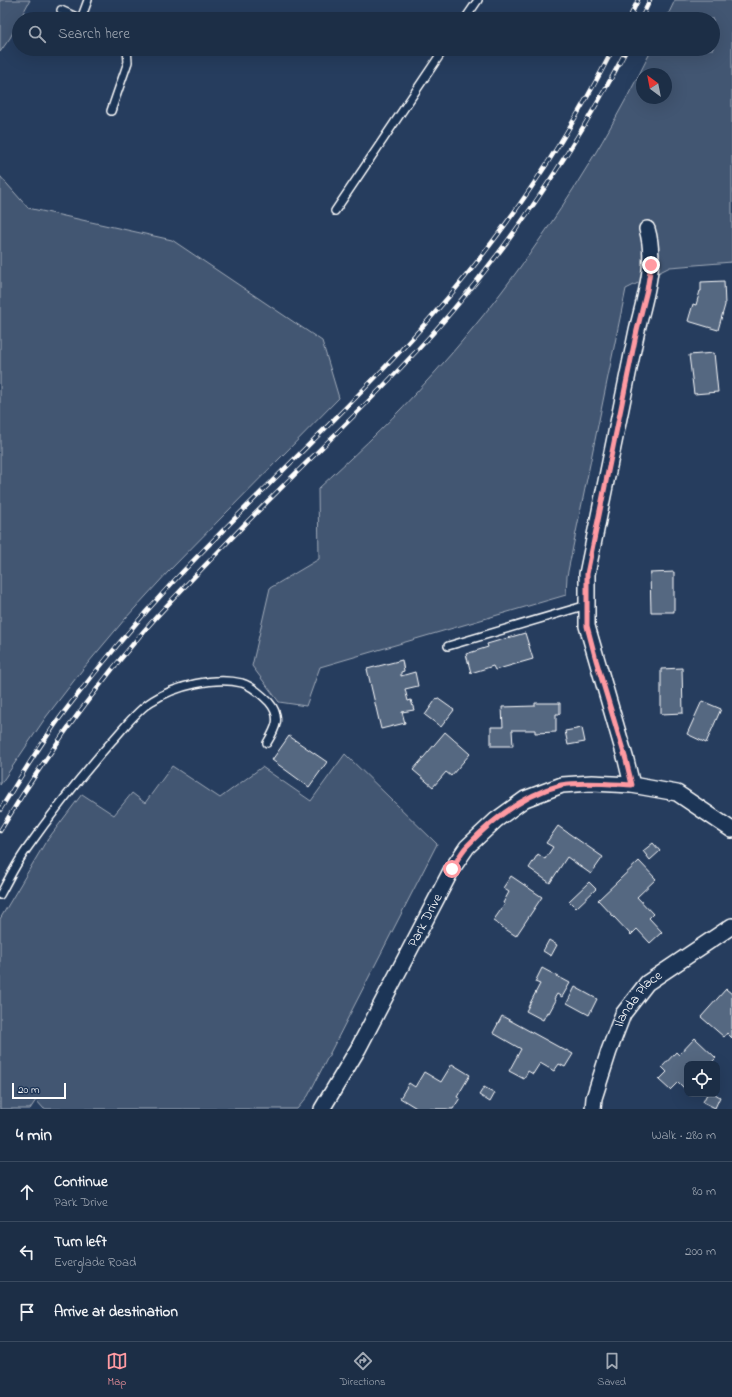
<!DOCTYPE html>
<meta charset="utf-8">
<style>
body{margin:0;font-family:"Indie Flower",sans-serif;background:#293a51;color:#f1f3f6}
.controls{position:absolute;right:12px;bottom:12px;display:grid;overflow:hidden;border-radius:8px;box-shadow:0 4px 16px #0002}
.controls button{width:36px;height:36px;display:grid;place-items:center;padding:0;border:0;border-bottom:1px solid #3a4a5f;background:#1c2e46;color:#f1f3f6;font:20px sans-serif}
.compass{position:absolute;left:636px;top:68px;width:36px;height:36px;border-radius:50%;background:#1c2e46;box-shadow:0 4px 16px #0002;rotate:328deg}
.scale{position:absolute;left:12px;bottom:10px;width:54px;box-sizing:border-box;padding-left:4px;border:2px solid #fff;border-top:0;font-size:11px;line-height:14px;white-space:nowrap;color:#fff;-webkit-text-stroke:3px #1d3557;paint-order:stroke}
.stop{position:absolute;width:12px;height:12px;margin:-9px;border:3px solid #ff9aa2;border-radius:50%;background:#fff}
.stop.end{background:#ff9aa2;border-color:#fff;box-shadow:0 1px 4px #0008}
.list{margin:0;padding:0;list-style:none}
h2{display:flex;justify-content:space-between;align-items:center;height:52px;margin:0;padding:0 16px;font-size:17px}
h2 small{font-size:13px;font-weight:400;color:#a0a8b3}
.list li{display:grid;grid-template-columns:26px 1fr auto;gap:12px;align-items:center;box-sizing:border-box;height:60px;padding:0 16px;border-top:1px solid #3a4a5f}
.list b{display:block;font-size:15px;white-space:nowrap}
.list p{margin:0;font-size:13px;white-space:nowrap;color:#a0a8b3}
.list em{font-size:13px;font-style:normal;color:#a0a8b3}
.icon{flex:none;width:22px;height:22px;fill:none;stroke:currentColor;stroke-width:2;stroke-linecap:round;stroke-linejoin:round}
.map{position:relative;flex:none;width:732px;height:1109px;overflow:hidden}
.search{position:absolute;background:#1c2e46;box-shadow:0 4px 16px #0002;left:12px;right:12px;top:12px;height:44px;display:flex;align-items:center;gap:10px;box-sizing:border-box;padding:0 14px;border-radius:22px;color:#a0a8b3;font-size:15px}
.sheet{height:232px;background:#1c2e46}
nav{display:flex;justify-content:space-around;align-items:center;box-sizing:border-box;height:56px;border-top:1px solid #3a4a5f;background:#1c2e46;font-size:11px;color:#a0a8b3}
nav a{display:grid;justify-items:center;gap:2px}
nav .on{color:#ff9aa2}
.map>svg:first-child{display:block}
.green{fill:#425672;stroke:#a0aab8;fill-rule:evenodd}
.building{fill:#556781;stroke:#fff}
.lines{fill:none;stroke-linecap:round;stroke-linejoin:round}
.service-casing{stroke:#fff;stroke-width:10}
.minor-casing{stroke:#fff;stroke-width:18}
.service{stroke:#1d3557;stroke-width:7}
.minor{stroke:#1d3557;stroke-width:15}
.rail-casing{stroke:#fff;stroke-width:4.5}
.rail{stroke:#1d3557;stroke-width:3;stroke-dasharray:9;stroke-linecap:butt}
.route{stroke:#ff9aa2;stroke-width:5}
.labels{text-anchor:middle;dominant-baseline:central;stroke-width:3;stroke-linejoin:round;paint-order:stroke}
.street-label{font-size:14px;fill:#fff;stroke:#1d3557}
</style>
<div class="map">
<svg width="732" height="1109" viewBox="0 0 732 1109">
<rect width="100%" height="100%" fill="#263d5e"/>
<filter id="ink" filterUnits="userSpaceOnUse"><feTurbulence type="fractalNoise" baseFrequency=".025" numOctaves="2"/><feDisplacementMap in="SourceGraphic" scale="8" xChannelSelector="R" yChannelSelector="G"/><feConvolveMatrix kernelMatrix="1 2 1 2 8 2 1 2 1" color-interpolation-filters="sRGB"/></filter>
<g filter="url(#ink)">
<g class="green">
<polygon points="0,0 30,0 10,38 0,52"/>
<path d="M675 0H732V262L670 267 626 289 567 576 566 595 320 667 306 706 279 702 252 666 270 588 319 559 318 489C351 458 385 427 415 394 511 292 590 174 652 49H713V19H666ZM642 74H666V98H642Z"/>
<polygon points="0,176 28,208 172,240 322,341 339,398 168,572 125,619 83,669 46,717 0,785"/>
<polygon points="345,754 437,844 308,1096 297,1109 44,1109 36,1100 30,1109 0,1109 0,919 45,843 82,794 114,815 132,793 145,803 172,766 220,798 262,767 311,801"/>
</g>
<g class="building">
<polygon points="724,281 725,305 718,330 688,321 693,304 696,305 700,291 701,291 701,282"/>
<polygon points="714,353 718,392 694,394 689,355"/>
<polygon points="674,572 674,612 651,612 650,573"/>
<polygon points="525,633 533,659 495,670 493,666 471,673 466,654 488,647 487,644"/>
<polygon points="402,660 404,671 401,672 401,676 415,672 418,686 405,689 408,701 411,700 414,710 402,712 405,723 381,729 367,669"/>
<polygon points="682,668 683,713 661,714 661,669"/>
<polygon points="437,698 454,710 441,727 425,715"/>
<polygon points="702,701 721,709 706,743 687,734"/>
<polygon points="535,703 560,703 560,714 556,714 556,732 535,733 535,730 512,730 513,746 491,746 491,727 503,727 502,707 535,706"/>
<polygon points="582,728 585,742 568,745 565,731"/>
<polygon points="445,732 470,754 451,776 446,772 433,787 413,770"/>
<polygon points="289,736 327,762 309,787 272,760"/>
<polygon points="558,826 603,857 591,874 567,857 550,883 529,868 538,854 545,859 553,847 546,843"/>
<polygon points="653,843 660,851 650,860 643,851"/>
<polygon points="639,861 656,879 637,897 653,914 649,918 662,932 650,943 637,929 631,935 598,900"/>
<polygon points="511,876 542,897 516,936 493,921 505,904 503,903 509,892 503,888"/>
<polygon points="589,882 596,889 576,908 569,901"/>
<polygon points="549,940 557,945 551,956 543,951"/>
<polygon points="542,968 570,983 562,997 557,994 554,999 556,1000 549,1013 547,1012 543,1020 526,1011 540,984 535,982"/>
<polygon points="575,987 597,999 589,1015 567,1003"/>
<polygon points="726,989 732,994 732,1038 727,1033 724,1037 701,1017"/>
<polygon points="502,1016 566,1051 566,1050 573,1054 565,1067 559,1064 554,1071 540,1063 533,1074 528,1071 524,1079 509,1071 521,1049 493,1033"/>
<polygon points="695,1038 716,1058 710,1064 687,1064 687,1089 686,1090 678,1082 670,1090 659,1080 667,1072 662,1067 676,1052 679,1055"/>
<polygon points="452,1064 470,1075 457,1097 460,1098 453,1109 418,1109 400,1098 409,1083 415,1087 424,1072 441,1082"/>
<polygon points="484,1087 495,1093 490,1102 479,1095"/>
<polygon points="707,1094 715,1094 720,1097 715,1108 703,1102"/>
</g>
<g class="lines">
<defs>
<g id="service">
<polyline points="61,10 81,19"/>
<polyline points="81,19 88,0"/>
<polyline points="465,19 478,0"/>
<polyline points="111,111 128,62 127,49"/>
<polyline points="335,211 444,49"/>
<polyline points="448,646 587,605"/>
<path d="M0 895C8 880 16 864 26 850 52 813 81 776 112 741 123 729 138 709 152 701 175 686 215 676 242 683 252 686 262 695 269 702 282 717 276 728 267 743"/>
</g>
<g id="minor">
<path d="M632 785 626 760 587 626V574L637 330C645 297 657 262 647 229"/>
<path id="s1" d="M322 1109 358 1049 452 869 467 847 496 820 525 799 562 785 592 783 632 785 677 793 732 830"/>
<path id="s2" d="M593 1109 594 1098 609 1051 623 1014 647 983 732 926"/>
</g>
</defs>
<use href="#service" class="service-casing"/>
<use href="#minor" class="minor-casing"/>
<use href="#service" class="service"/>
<use href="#minor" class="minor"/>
<defs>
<g id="rail">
<polyline points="629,19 638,0"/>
<polyline points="641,19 650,0"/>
<path d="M0 810C22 775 43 739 68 707 101 664 136 622 173 582 266 483 369 392 457 287 517 214 570 133 613 49"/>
<path d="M0 831C41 763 87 698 138 638 164 607 193 578 221 549 295 471 376 399 447 317 517 236 577 144 627 49"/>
</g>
</defs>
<use href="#rail" class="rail-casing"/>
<use href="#rail" class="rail"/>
</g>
</g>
<g class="lines" filter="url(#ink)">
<path class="route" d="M452 869C457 861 461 852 467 846 493 819 525 794 561 785 581 781 612 784 632 785L626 760 596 660 587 626V574L637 330 647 290 651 265"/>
</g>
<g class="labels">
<g class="street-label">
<text stroke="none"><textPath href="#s1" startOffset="215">Park Drive</textPath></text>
<text stroke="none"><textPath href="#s2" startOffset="121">Ilanda Place</textPath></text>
</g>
</g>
</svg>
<div class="controls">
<button><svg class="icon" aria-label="locate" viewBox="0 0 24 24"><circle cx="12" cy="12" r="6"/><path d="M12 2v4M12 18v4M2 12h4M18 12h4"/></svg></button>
</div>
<svg class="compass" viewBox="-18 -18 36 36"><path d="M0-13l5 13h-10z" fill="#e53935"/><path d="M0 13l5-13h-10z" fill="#a0a8b3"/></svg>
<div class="scale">20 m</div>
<div class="stop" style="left:452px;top:869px"></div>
<div class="stop end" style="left:651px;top:265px"></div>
<div class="search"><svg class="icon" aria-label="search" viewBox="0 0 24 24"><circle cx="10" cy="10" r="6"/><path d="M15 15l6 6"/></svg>Search here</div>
</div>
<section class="sheet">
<h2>4 min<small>Walk · 280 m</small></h2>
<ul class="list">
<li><svg class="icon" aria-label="ahead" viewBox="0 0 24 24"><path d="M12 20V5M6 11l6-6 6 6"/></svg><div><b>Continue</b><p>Park Drive</p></div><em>80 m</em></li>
<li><svg class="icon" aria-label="left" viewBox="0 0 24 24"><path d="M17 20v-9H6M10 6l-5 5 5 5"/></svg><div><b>Turn left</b><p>Everglade Road</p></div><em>200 m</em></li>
<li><svg class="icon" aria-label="arrive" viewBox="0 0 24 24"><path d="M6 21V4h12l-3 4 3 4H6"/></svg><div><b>Arrive at destination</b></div></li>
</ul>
</section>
<nav>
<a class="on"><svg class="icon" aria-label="map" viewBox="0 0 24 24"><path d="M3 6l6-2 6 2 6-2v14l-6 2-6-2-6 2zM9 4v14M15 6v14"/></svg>Map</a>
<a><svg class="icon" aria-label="directions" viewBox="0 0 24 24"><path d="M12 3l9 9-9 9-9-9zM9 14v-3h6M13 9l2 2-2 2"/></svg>Directions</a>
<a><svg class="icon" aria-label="saved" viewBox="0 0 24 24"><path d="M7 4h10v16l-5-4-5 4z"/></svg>Saved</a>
</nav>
